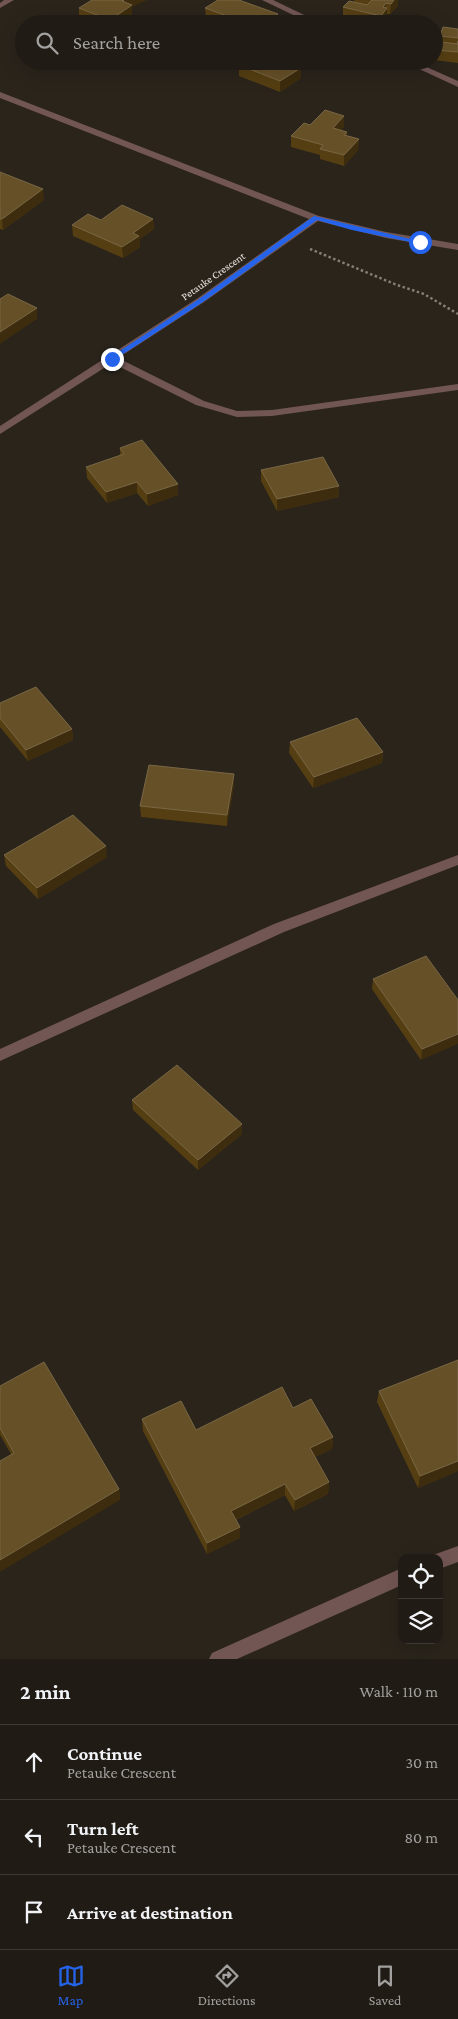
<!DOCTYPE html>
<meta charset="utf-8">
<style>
body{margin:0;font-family:"Crimson Pro",serif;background:#2d2822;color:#f1f3f6}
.controls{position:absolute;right:15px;bottom:15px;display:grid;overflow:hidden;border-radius:10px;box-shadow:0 5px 20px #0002}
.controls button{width:45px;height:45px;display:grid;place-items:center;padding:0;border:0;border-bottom:1px solid #3d3934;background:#201b14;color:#f1f3f6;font:25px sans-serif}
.stop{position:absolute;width:15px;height:15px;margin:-11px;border:4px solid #2563eb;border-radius:50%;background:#fff}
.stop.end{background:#2563eb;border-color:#fff;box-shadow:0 1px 5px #0008}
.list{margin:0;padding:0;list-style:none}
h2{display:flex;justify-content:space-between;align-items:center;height:65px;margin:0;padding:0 20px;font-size:21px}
h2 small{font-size:16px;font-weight:400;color:#a2a1a0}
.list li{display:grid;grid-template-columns:32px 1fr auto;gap:15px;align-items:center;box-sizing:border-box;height:75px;padding:0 20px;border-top:1px solid #3d3934}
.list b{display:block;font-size:19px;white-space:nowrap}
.list p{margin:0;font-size:16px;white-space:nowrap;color:#a2a1a0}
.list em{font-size:16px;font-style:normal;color:#a2a1a0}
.icon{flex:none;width:28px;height:28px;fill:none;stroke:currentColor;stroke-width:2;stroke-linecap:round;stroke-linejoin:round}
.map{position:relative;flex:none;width:458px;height:1659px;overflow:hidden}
.search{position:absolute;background:#201b14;box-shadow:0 5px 20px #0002;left:15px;right:15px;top:15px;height:55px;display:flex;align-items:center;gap:12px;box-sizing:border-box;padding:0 18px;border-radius:28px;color:#a2a1a0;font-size:19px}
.sheet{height:290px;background:#201b14}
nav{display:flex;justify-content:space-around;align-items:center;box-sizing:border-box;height:70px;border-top:1px solid #3d3934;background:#201b14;font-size:14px;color:#a2a1a0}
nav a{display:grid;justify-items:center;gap:2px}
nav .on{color:#2563eb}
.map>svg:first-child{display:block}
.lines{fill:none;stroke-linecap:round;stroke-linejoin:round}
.path{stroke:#847f77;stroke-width:2.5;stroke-dasharray:2.5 2.5;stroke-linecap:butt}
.street{fill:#725654;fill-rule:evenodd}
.wall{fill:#553e12}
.shaded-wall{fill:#3d2c0d}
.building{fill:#655028;stroke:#796745}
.route{fill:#2563eb}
.labels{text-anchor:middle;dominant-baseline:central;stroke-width:4.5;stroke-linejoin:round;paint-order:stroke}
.far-street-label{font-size:11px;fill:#e8e4de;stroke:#2a241b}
</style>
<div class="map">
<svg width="458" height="1659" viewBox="0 0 458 1659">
<rect width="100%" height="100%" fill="#2a241b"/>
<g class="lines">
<polyline class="path" points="310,249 397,285 424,294 458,314"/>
<g class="street">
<polygon points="4,0 14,0 0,8 0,3"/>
<polygon points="262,0 273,0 323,24 312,24"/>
<polygon points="402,61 413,61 458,81 458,87"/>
<polygon points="0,92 319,216 386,232 458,244 458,250 386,238 318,221 204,302 118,358 204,401 237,411 272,410 458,384 458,390 272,416 237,417 196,405 112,363 0,434 0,426 198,298 309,219 0,98"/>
<polygon points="458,855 458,865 284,932 0,1061 0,1049 274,924"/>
<polygon points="458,1546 458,1562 439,1569 439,1558 432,1558 433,1555"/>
<polygon points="402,1568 402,1585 237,1659 209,1659 212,1653"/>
</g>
</g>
<g class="wall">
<polygon points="354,0 398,0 398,6 390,14 387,14 387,19 383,24 369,24 343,18 343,7 354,2"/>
<polygon points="132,7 132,15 120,24 93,24 79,19 79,8"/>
<polygon points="205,8 278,14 278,24 221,24 206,18"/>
<polygon points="458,29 458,63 434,60 434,41 439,41 440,36"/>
<polygon points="239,65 301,68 301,78 280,92 239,76"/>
<polygon points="310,125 344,127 340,130 347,132 347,136 359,139 358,150 344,166 320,159 320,155 291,147 291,136"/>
<polygon points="0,172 44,200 3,230 0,229"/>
<polygon points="153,219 154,229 140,239 140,247 123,258 73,236 72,225 101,220"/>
<polygon points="120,448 178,495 148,506 137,493 107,503 87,478 86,467 120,456"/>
<polygon points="261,470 339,497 277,511 261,481"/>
<polygon points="0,703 72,729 73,740 28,761 0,727"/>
<polygon points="290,742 383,752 382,763 313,788 289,753"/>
<polygon points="234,785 227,826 141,817 140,806"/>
<polygon points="4,855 107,857 38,899 6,866"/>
<polygon points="373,979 458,1000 421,1060 372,989"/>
<polygon points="132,1100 242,1134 198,1170 133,1110"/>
<polygon points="458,1360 458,1471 418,1488 377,1402 379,1391"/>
<polygon points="0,1386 119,1489 120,1500 11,1454 0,1435"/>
<polygon points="293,1408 333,1437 332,1449 315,1457 329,1482 328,1494 294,1511 285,1495 236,1520 240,1538 207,1554 143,1431 142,1419 196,1430"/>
</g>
<g class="shaded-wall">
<polygon points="124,0 147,0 132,7 132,15 120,24 110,24 110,20 122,1"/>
<polygon points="394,0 398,0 398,6 390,14 391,4"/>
<polygon points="386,3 386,10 387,8 387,19 383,24 381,24 383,7"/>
<polygon points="278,14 278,24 264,24"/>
<polygon points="301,68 301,78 280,92 280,81"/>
<polygon points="344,116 344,127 332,139 333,128"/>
<polygon points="359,139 358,150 344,166 344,155"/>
<polygon points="43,189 44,200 3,230 2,219"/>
<polygon points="153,219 154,229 140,239 140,247 123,258 122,247 133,233"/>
<polygon points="37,308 37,319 0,344 0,332"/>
<polygon points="137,482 137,493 107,503 106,492"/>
<polygon points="178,484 178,495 148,506 147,494"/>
<polygon points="339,486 339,497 277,511 277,499"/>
<polygon points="72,729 73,740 28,761 26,750"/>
<polygon points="383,752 382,763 313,788 314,777"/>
<polygon points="234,774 234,785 227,826 227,815"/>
<polygon points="106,846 107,857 38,899 37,888"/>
<polygon points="458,1034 458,1044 421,1060 422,1049"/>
<polygon points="242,1124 242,1134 198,1170 198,1160"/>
<polygon points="333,1437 332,1449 309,1460 310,1448"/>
<polygon points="458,1461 458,1471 418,1488 420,1476"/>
<polygon points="329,1482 328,1494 294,1511 295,1500"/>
<polygon points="285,1484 285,1495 231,1522 231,1511"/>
<polygon points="119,1489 120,1500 0,1572 0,1560"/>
<polygon points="240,1527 240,1538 207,1554 207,1543"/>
</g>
<g class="building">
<polygon points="92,0 124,0 122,1 132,5 110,20 79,8"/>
<polygon points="218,0 239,0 278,14 264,24 249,24 205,8"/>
<polygon points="372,0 394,0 391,4 386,3 383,7 387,8 381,16 343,7 349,1 367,5"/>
<polygon points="443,27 458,29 458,38 440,36"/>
<polygon points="434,41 457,44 458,41 458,52 434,50"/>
<polygon points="245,61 285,61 301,68 280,81 239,65"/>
<polygon points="325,110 344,116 333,128 347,132 344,135 359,139 344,155 320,149 323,145 291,136 304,123 310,125"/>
<polygon points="0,172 43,189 2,219 0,219"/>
<polygon points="122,205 153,219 133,233 139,236 122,247 72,225 88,214 101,220"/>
<polygon points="8,294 37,308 0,332 0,299"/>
<polygon points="142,440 178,484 147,494 137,482 106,492 86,467 124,454 120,448"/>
<polygon points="323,457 339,486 277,499 261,470"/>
<polygon points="36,687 72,729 26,750 0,718 0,703"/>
<polygon points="357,718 383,752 314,777 290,742"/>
<polygon points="149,765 234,774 227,815 140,806"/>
<polygon points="73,815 106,846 37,888 4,855"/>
<polygon points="426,956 458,1000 458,1034 422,1049 373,979"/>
<polygon points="177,1065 242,1124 198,1160 132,1100"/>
<polygon points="458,1360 458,1461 420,1476 379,1391"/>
<polygon points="44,1362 119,1489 0,1560 0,1461 14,1453 0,1428 0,1386"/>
<polygon points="282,1387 293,1408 311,1399 333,1437 310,1448 329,1482 295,1500 285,1484 231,1511 240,1527 207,1543 142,1419 181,1401 196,1430"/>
</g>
<polygon class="route" points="314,216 423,242 420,244 352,230 317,220 203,302 114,360 109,360 109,358 199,299"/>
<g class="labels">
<g class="far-street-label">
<text transform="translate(213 276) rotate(-35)">Petauke Crescent</text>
</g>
</g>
</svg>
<div class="controls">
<button><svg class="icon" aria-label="locate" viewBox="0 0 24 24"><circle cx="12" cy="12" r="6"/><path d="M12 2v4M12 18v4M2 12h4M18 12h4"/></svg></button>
<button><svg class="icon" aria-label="layers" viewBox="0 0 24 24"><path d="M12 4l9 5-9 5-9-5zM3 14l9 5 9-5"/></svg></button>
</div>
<div class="stop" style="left:420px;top:242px"></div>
<div class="stop end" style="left:112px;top:359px"></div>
<div class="search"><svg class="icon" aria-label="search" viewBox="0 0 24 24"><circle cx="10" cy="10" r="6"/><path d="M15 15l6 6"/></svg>Search here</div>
</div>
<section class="sheet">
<h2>2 min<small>Walk · 110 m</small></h2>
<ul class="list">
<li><svg class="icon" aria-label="ahead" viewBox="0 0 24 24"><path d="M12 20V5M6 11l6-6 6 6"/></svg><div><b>Continue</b><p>Petauke Crescent</p></div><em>30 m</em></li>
<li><svg class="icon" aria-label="left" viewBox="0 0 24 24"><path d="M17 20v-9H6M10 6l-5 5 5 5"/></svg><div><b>Turn left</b><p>Petauke Crescent</p></div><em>80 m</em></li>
<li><svg class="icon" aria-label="arrive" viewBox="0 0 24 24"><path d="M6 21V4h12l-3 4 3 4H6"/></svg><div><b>Arrive at destination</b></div></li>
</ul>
</section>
<nav>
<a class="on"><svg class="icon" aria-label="map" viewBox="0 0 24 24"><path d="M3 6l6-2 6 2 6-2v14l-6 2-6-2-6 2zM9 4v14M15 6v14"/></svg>Map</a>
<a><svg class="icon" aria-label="directions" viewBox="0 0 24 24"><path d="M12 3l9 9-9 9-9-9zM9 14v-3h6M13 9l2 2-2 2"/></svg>Directions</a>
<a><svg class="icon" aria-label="saved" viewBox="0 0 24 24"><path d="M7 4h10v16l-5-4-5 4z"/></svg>Saved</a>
</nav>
